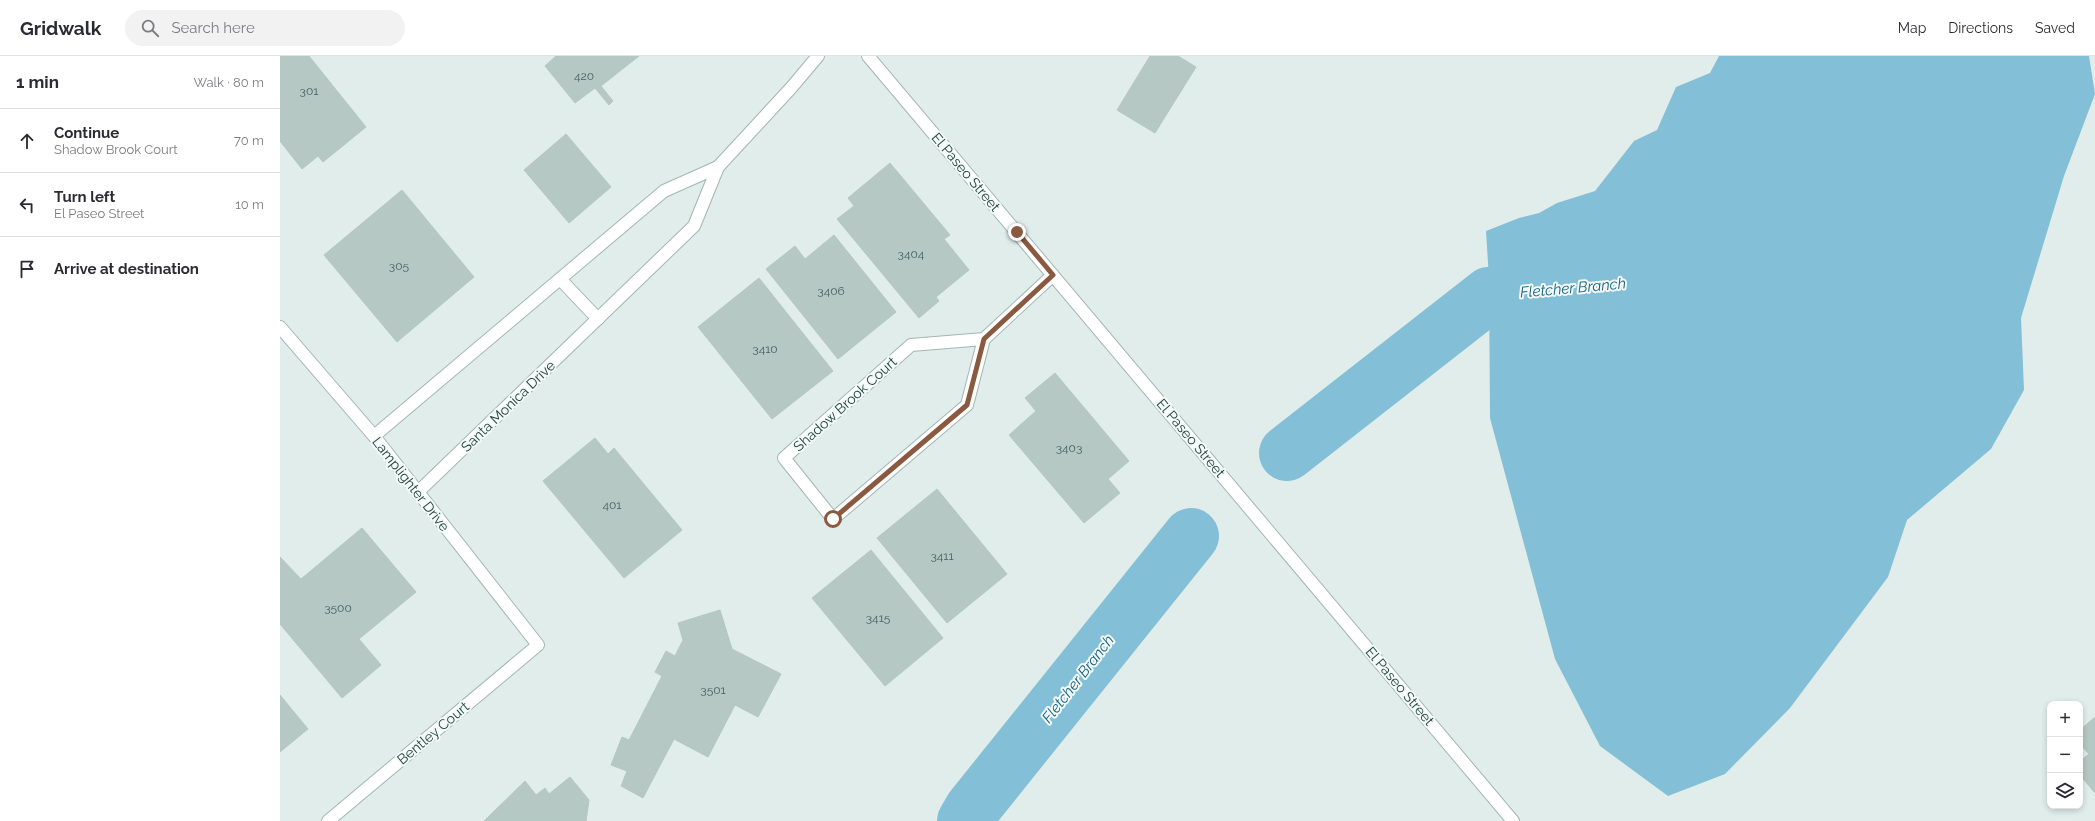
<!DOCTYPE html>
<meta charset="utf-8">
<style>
body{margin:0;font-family:Raleway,sans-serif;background:#f2f2f3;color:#2b2b33}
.controls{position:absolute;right:12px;bottom:12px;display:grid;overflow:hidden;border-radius:8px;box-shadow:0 2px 6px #0003}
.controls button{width:36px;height:36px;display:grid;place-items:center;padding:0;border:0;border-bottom:1px solid #e1e1e2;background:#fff;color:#2b2b33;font:20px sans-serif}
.stop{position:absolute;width:12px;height:12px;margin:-9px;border:3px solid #8a593f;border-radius:50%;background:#fff}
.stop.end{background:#8a593f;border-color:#fff;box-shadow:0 1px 4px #0008}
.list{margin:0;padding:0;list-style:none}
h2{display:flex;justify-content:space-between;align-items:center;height:52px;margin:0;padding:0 16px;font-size:17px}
h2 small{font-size:13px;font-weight:400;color:#7c7c81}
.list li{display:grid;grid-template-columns:26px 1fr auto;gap:12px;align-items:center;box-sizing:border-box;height:64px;padding:0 16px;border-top:1px solid #e1e1e2}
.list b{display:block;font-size:15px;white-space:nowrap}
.list p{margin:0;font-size:13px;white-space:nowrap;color:#7c7c81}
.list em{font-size:13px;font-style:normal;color:#7c7c81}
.icon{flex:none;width:22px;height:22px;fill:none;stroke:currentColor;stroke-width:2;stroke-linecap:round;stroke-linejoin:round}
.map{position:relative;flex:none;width:1815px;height:765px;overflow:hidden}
header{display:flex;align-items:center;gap:24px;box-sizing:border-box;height:56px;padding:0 20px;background:#fff;border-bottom:1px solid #e1e1e2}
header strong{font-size:19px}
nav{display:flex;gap:22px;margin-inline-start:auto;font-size:14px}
.search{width:280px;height:36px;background:#f2f2f3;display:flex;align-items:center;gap:10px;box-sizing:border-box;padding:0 14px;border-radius:22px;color:#7c7c81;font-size:15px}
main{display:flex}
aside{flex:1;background:#fff}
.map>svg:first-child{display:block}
.water{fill:#84bfd8}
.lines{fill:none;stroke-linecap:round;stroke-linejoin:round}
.river{stroke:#84bfd8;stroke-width:56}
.building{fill:#b6c8c3;stroke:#b3c8c2}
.minor-casing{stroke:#a3b6b2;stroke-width:14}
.minor{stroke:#fff;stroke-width:12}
.route{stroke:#8a593f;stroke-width:5}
.labels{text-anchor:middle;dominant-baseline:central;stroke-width:4;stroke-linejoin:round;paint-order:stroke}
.number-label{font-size:12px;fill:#46625e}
.street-label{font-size:14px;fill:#20403c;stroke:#f2f9f7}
.water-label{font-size:15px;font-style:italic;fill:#146082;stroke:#f2f9f7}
</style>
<header>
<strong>Gridwalk</strong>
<div class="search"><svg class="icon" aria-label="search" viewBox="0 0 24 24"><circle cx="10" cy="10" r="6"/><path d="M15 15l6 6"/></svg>Search here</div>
<nav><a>Map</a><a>Directions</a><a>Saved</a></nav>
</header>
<main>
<aside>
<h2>1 min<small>Walk · 80 m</small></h2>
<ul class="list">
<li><svg class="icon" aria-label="ahead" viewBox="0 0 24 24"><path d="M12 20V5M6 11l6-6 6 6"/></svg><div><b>Continue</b><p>Shadow Brook Court</p></div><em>70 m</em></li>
<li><svg class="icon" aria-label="left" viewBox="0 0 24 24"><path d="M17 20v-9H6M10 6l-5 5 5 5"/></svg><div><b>Turn left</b><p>El Paseo Street</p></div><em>10 m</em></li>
<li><svg class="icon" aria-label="arrive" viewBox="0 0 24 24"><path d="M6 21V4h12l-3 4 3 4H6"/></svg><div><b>Arrive at destination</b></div></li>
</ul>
</aside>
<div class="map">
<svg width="1815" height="765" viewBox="0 0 1815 765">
<rect width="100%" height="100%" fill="#e1edea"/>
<polygon class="water" points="1439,0 1809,0 1815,38 1784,120 1741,262 1744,334 1711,393 1627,464 1608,521 1510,652 1445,718 1388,740 1320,690 1275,603 1210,362 1209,223 1206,175 1239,162 1259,157 1277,147 1315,135 1354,85 1377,74 1396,31 1430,17"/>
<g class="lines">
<g class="river">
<polyline points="1007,397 1209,239 1286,233"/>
<polyline points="685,765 692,753 911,480"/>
</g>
</g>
<g class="building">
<polygon points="0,0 29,0 86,71 43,106 38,100 22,113 0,85"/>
<polygon points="276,0 359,0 321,30 333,45 329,49 315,32 295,47 265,10"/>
<polygon points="870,0 898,0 916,11 875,77 837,54"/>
<polygon points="286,78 331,131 289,167 244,114"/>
<polygon points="610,107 670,179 664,183 689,214 656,241 659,245 639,262 557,163 574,150 568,142"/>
<polygon points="122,134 194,221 117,286 44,199"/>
<polygon points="554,179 616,256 558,303 486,213 515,190 525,203"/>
<polygon points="479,222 553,315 492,363 418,271"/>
<polygon points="775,317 849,405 828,423 840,437 804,467 729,379 756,355 745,342"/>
<polygon points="315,382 328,398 334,392 402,474 344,522 263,425"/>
<polygon points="657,433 727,518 667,567 597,482"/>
<polygon points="82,472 136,536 79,583 101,609 62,642 0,568 0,501 21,523"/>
<polygon points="591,494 663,582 605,630 532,542"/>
<polygon points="440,554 452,593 501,618 478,661 455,649 428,701 394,683 363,742 341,730 347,715 331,709 342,681 349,684 382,620 375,616 386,595 395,600 403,584 398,567"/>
<polygon points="0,639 28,673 0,696"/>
<polygon points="1815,661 1815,737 1800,719 1800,705 1809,698 1800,688 1800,674"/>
<polygon points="290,721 309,744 306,765 204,765 245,725 256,739 265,732 269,738"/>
</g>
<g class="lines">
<defs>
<g id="minor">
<polyline points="588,0 1233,765"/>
<polyline points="280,223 318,263"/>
<polyline points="0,271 94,380 258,589 48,765"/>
<polyline points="704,283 631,289 504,402 553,463 687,349 704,283 773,219"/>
<polyline points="94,380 384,135 438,111"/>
<polyline points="138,436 414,170 438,111 511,32 538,0"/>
</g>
</defs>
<use href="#minor" class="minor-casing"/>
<use href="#minor" class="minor"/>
</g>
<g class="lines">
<polyline class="route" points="553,463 687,349 704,283 773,219 737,176"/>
</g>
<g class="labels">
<g class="number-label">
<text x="304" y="20">420</text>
<text x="29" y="35">301</text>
<text x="631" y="198">3404</text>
<text x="119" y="210">305</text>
<text x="551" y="235">3406</text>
<text x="485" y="293">3410</text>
<text x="789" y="392">3403</text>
<text x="332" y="449">401</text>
<text x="662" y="500">3411</text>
<text x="58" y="552">3500</text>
<text x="598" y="562">3415</text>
<text x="433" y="634">3501</text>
</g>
<g class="street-label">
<text transform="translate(686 116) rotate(50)">El Paseo Street</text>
<text transform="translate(565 348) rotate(-42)">Shadow Brook Court</text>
<text transform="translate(228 350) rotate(-44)">Santa Monica Drive</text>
<text transform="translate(911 382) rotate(50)">El Paseo Street</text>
<text transform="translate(131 428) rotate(52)">Lamplighter Drive</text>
<text transform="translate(1120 630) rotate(50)">El Paseo Street</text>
<text transform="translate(153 677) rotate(-40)">Bentley Court</text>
</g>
<g class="water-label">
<text transform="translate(1293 232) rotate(-5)">Fletcher Branch</text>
<text transform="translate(798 623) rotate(-52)">Fletcher Branch</text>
</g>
</g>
</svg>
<div class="controls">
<button>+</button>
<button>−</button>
<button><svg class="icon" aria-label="layers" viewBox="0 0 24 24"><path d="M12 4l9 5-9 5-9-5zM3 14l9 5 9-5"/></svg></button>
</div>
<div class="stop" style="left:553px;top:463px"></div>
<div class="stop end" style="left:737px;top:176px"></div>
</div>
</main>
